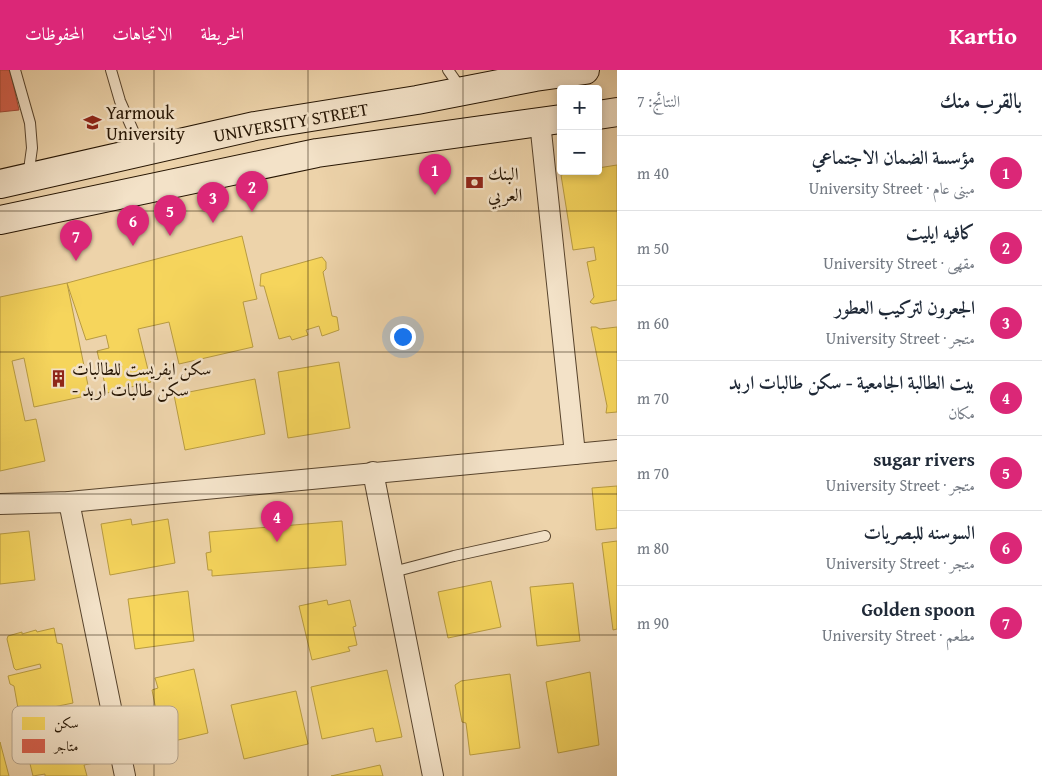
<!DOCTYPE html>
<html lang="ar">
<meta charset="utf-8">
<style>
body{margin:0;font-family:"Gentium Book Plus",Amiri,serif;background:#f2f2f3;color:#1f2937;direction:rtl}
.controls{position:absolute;right:15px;top:15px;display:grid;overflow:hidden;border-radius:5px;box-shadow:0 2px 8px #0003}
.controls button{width:45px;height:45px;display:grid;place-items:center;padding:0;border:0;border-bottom:1px solid #e0e1e3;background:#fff;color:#1f2937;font:25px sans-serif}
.you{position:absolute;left:402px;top:266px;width:18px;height:18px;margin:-12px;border:4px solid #fff;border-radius:50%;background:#1a73e8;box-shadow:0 0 0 8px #1a73e833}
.badge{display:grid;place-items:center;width:32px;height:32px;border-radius:50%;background:#db2777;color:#fff;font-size:16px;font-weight:700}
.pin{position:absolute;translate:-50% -41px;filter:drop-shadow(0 1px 2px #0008)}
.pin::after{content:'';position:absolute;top:26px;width:18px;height:15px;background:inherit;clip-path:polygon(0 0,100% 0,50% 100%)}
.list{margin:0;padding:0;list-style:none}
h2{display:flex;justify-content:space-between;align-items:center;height:65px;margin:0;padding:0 20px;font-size:21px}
h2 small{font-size:16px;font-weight:400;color:#747a83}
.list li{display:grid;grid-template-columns:32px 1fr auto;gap:15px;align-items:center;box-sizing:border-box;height:75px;padding:0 20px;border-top:1px solid #e0e1e3}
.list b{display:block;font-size:19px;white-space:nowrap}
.list p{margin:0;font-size:16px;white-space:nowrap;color:#747a83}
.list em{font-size:16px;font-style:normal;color:#747a83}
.map{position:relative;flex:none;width:617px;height:706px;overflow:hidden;direction:ltr}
header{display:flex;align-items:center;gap:30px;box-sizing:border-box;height:70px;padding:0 25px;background:#db2777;color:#fff}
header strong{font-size:24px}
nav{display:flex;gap:28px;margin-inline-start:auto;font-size:18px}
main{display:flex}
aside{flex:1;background:#fff}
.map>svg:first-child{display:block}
.homes{fill:#f6d55c;stroke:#b89b41}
.shops{fill:#d6604d;stroke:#a14a37}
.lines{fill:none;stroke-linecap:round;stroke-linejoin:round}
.lane-casing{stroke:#58442d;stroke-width:12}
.street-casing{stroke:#58442d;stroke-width:22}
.secondary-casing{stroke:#261503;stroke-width:30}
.lane{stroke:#f3e2c8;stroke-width:10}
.street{stroke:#f3e2c8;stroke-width:20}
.secondary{stroke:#f3e2c8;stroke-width:28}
.grid{fill:none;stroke:#261503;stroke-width:1;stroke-opacity:0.55}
.labels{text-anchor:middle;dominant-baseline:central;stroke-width:5;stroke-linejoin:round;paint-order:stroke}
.poi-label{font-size:18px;fill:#261503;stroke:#f3e2c8;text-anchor:start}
.street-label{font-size:18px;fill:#261503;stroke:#f3e2c8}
.key{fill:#f3e2c8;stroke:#b6a48d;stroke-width:1}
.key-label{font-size:14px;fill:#261503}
</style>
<header>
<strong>Kartio</strong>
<nav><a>الخريطة</a><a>الاتجاهات</a><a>المحفوظات</a></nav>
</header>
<main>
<aside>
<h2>بالقرب منك<small>النتائج: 7</small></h2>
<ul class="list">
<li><span class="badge">1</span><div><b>مؤسسة الضمان الاجتماعي</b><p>مبنى عام · University Street</p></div><em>40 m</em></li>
<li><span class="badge">2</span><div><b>كافيه ايليت</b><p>مقهى · University Street</p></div><em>50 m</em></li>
<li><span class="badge">3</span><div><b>الجعرون لتركيب العطور</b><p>متجر · University Street</p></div><em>60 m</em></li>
<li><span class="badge">4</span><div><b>بيت الطالبة الجامعية - سكن طالبات اربد</b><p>مكان</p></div><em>70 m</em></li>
<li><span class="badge">5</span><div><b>sugar rivers</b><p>متجر · University Street</p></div><em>70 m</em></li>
<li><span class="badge">6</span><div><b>السوسنه للبصريات</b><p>متجر · University Street</p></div><em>80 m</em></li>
<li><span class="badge">7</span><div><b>Golden spoon</b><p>مطعم · University Street</p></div><em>90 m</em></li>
</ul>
</aside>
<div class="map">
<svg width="617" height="706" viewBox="0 0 617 706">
<rect width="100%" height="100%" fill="#edd3aa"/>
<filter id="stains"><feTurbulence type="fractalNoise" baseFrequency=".004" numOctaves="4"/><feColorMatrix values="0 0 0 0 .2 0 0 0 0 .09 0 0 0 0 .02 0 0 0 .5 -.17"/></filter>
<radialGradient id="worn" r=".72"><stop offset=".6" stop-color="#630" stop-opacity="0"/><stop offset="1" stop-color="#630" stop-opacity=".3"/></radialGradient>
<g class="homes">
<polygon points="617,95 617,230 593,234 590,232 594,227 587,192 596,190 594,177 573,180 561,105 581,101 598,101 598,98"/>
<polygon points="242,166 257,229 243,232 253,277 179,294 169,252 138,259 151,312 107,323 97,281 109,278 106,265 86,270 67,213"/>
<polygon points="322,187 326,192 326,199 323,202 332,246 337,247 339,260 322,266 319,256 306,260 308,265 292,270 290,266 279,269 264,216 260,216 261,204"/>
<polygon points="67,213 90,325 34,337 24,288 12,291 25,351 36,349 45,391 0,401 0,227"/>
<polygon points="591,257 596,257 600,259 617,257 617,342 606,343 607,336"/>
<polygon points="339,292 350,358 288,368 278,302"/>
<polygon points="255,309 265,364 185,380 174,325"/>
<polygon points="617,416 617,458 596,460 592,418"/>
<polygon points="131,449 132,455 168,449 175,493 110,505 101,454"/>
<polygon points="342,451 346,495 212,506 212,500 208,500 206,483 211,482 209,462"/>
<polygon points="29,461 35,510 0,514 0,464"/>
<polygon points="617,471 617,559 613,560 602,473"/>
<polygon points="491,511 501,557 448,568 438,522"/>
<polygon points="573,513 580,571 537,576 530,517"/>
<polygon points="188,521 194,571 135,579 128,529"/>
<polygon points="327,530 328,535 350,530 356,556 353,557 357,575 348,577 350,581 312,590 299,536"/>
<polygon points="54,558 57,573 62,574 73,633 19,644 14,616 10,614 8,606 41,598 40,594 16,600 14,598 7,569 8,566 22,562 22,564 36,560 37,562"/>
<polygon points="194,599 208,663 174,671 171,657 157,660 153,641 156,640 152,620 158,618 155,608"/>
<polygon points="387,600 402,667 376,672 373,658 322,669 311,617"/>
<polygon points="590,602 599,675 558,683 546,612"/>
<polygon points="510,604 520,678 470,685 466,653 462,652 455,615 461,611"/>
<polygon points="296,621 308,674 244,689 231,635"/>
<polygon points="85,660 94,693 84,695 87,706 45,706 45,704 33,706 24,669 39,665 40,668 53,665 53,667"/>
<polygon points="0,672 9,706 0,706"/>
<polygon points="380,695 383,706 331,706"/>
</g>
<polygon class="shops" points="0,0 10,0 19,40 0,42"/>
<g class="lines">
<defs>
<g id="lane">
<polyline points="15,0 30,53 32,78 28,107"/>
<polyline points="111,0 120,31 142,81"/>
<polyline points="448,0 462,20"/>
<polyline points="393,502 454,486 545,466"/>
</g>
<g id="street">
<polyline points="540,52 575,384"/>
<polyline points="373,402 433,706"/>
<polyline points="69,432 125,706"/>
<polyline points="0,434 69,432 617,380"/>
</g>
<g id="secondary">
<polyline points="598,45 617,42"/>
<polyline points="0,114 255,56 417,30 535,7 585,0"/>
<polyline points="0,150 317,83 561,49"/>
</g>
</defs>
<use href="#lane" class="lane-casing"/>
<use href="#street" class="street-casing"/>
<use href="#secondary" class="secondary-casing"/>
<use href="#lane" class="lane"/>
<use href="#street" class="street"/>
<use href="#secondary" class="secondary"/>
</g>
<path class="grid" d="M154 0V706M308 0V706M463 0V706M0 141H617M0 282H617M0 424H617M0 565H617"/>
<defs>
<symbol id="university-bare" viewBox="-9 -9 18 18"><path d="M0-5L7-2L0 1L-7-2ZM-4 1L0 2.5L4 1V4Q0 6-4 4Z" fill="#8f2418" stroke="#f3e2c8" stroke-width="2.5" paint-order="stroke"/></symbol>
<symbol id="bank-bare" viewBox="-9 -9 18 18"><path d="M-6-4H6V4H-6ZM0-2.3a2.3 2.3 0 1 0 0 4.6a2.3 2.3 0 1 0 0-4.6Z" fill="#8f2418" stroke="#f3e2c8" stroke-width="2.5" paint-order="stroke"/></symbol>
<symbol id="building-bare" viewBox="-9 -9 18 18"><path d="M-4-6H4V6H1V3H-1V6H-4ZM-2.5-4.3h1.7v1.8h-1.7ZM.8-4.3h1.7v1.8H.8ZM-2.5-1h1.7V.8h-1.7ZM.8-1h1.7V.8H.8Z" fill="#8f2418" stroke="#f3e2c8" stroke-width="2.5" paint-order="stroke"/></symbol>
</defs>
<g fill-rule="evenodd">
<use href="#university-bare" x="80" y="40" width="25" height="25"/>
<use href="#bank-bare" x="462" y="100" width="25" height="25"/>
<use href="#building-bare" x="46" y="296" width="25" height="25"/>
</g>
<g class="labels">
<g class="poi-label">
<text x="106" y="42">Yarmouk<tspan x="106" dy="21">University</tspan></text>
<text x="488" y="103">البنك<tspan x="488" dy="21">العربي</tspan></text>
<text x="72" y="298">سكن ايفريست للطالبات<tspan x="72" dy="21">- سكن طالبات اربد</tspan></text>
</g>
<g class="street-label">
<text transform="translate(291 52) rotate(-10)">UNIVERSITY STREET</text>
</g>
</g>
<rect x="12" y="636" width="166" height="58" rx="8" class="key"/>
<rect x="22" y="647" width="23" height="13" fill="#f6d55c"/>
<rect x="22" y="669" width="23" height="14" fill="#d6604d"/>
<g class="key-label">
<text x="54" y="658">سكن</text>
<text x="54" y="681">متاجر</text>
</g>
<rect width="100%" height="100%" filter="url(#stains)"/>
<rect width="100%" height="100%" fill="url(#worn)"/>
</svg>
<div class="controls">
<button>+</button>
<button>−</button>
</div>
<div class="you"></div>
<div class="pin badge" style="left:435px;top:125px">1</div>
<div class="pin badge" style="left:252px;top:142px">2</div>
<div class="pin badge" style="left:213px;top:153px">3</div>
<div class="pin badge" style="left:277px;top:472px">4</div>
<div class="pin badge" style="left:170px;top:166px">5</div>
<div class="pin badge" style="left:133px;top:176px">6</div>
<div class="pin badge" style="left:76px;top:191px">7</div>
</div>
</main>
